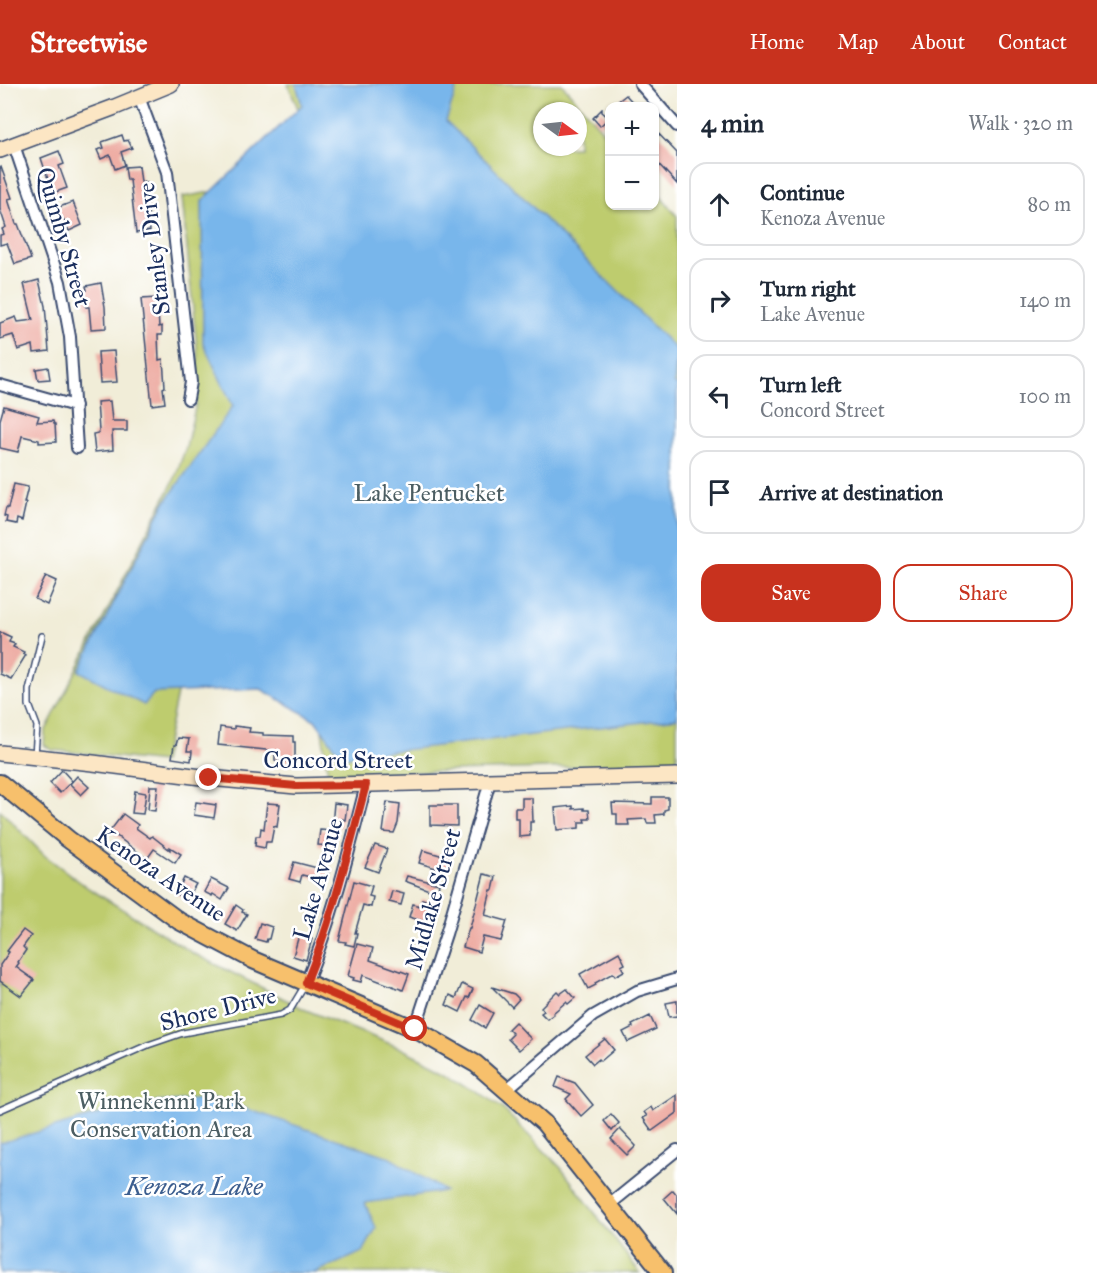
<!DOCTYPE html>
<meta charset="utf-8">
<style>
body{margin:0;font-family:"IM FELL Great Primer",serif;background:#f2f2f3;color:#1f2937}
.controls{position:absolute;right:18px;top:18px;display:grid;overflow:hidden;border-radius:12px;box-shadow:0 2px 4px #0004}
.controls button{width:54px;height:54px;display:grid;place-items:center;padding:0;border:0;border-bottom:2px solid #e0e1e3;background:#fff;color:#1f2937;font:30px sans-serif}
.compass{position:absolute;left:533px;top:18px;width:54px;height:54px;border-radius:50%;background:#fff;box-shadow:0 2px 4px #0004;rotate:105deg}
.stop{position:absolute;width:18px;height:18px;margin:-14px;border:4px solid #c8321e;border-radius:50%;background:#fff}
.stop.end{background:#c8321e;border-color:#fff;box-shadow:0 2px 6px #0008}
.list{margin:0;padding:0;list-style:none}
h2{display:flex;justify-content:space-between;align-items:center;height:78px;margin:0;padding:0 24px;font-size:26px}
h2 small{font-size:20px;font-weight:400;color:#747a83}
.list li{display:grid;grid-template-columns:39px 1fr auto;gap:18px;align-items:center;box-sizing:border-box;height:84px;margin:0 12px 12px;padding:0 12px;border:2px solid #e0e1e3;border-radius:18px}
.list b{display:block;font-size:22px;white-space:nowrap}
.list p{margin:0;font-size:20px;white-space:nowrap;color:#747a83}
.list em{font-size:20px;font-style:normal;color:#747a83}
.actions{display:flex;gap:12px;padding:18px 24px}
.actions a{flex:1;padding:14px 0;border:2px solid #c8321e;border-radius:18px;text-align:center;font-size:21px;color:#c8321e}
.actions .main{background:#c8321e;color:#fff}
.icon{flex:none;width:33px;height:33px;fill:none;stroke:currentColor;stroke-width:2;stroke-linecap:round;stroke-linejoin:round}
.map{position:relative;flex:none;width:677px;height:1189px;overflow:hidden}
header{display:flex;align-items:center;gap:36px;box-sizing:border-box;height:84px;padding:0 30px;background:#c8321e;color:#fff}
header strong{font-size:28px}
nav{display:flex;gap:33px;margin-inline-start:auto;font-size:21px}
main{display:flex}
aside{flex:1;background:#fff}
.map>svg:first-child{display:block}
.green{fill:#becc6e;stroke:#6c7e66;stroke-width:1.5;fill-rule:evenodd}
.water{fill:#78b6eb;stroke:#4a72a4;stroke-width:1.5}
.building{fill:#eeada4}
.lines{fill:none;stroke-linecap:round;stroke-linejoin:round}
.lane-casing{stroke:#3b4c70;stroke-width:8}
.street-casing{stroke:#3b4c70;stroke-width:14}
.secondary-casing{stroke:#3b4c70;stroke-width:18}
.primary-casing{stroke:#3b4c70;stroke-width:20}
.lane{stroke:#fff;stroke-width:5}
.street{stroke:#fff;stroke-width:10}
.secondary{stroke:#fce6c4;stroke-width:15}
.primary{stroke:#f7c06c;stroke-width:16}
.route{stroke:#c8321e;stroke-width:8}
.labels{text-anchor:middle;dominant-baseline:central;stroke-width:5;stroke-linejoin:round;paint-order:stroke}
.street-label{font-size:24px;fill:#1b2f5e;stroke:#fff}
.park-label{font-size:24px;fill:#4c5e63;stroke:#fff}
.water-label{font-size:26px;font-style:italic;fill:#3c5e8f;stroke:#fff}
</style>
<header>
<strong>Streetwise</strong>
<nav><a>Home</a><a>Map</a><a>About</a><a>Contact</a></nav>
</header>
<main>
<div class="map">
<svg width="677" height="1189" viewBox="0 0 677 1189">
<rect width="100%" height="100%" fill="#fff"/>
<filter id="ink" filterUnits="userSpaceOnUse"><feTurbulence type="fractalNoise" baseFrequency=".0167" numOctaves="2"/><feDisplacementMap in="SourceGraphic" scale="12" xChannelSelector="R" yChannelSelector="G"/><feConvolveMatrix kernelMatrix="1 2 1 2 8 2 1 2 1" color-interpolation-filters="sRGB"/></filter>
<filter id="wash" filterUnits="userSpaceOnUse"><feTurbulence type="fractalNoise" baseFrequency=".008" numOctaves="4" result="noise"/><feDisplacementMap in="SourceGraphic" scale="24" xChannelSelector="R" yChannelSelector="G"/><feGaussianBlur stdDeviation="1.35" result="paint"/><feColorMatrix in="noise" values="0 0 0 0 0 0 0 0 0 0 0 0 0 0 0 0 0 1.4 0 .05"/><feComposite in="paint" operator="in"/></filter>
<g filter="url(#wash)">
<rect width="100%" height="100%" fill="#f1edd8"/>
<g class="green">
<path d="M288 0H562L609 54 610 122H654L655 106 677 132V680L328 691 320 631 260 600 178 604 163 678 52 666 44 661 45 648 175 394 186 363 196 320 198 275 182 113 222 106 303 37ZM542 27H578V63H542Z"/>
<polygon points="0,726 44,771 88,804 193,869 306,926 398,963 451,989 486,1012 503,1025 561,1084 640,1189 0,1189"/>
</g>
<g class="water">
<polygon points="296,0 458,0 446,37 677,266 674,299 677,302 677,634 342,673 315,636 261,605 154,609 144,621 79,587 164,420 233,322 203,259 202,117 302,21"/>
<polygon points="214,1014 387,1072 445,1107 365,1119 376,1144 363,1168 314,1189 0,1189 0,1059 134,1020"/>
</g>
<g id="blocks">
<g class="building">
<polygon points="626,11 636,22 612,22"/>
<polygon points="602,25 602,28 609,34 600,42 593,34"/>
<polygon points="654,45 677,69 677,100 654,75"/>
<polygon points="122,51 124,57 128,56 132,64 121,68 125,81 115,85 110,71 101,75 97,66 104,64 102,58"/>
<polygon points="59,67 64,80 59,82 67,104 50,110 46,99 49,98 41,74"/>
<polygon points="139,82 141,98 147,98 148,115 147,115 150,147 136,149 130,96 127,96 125,83"/>
<polygon points="1,83 12,114 8,115 16,140 18,140 31,175 15,180 7,159 0,161 0,151 4,150 2,145 6,143 0,125 0,84"/>
<polygon points="73,118 82,141 69,147 64,136 63,135 58,137 54,125"/>
<polygon points="39,196 45,222 49,267 34,269 33,261 18,266 13,251 0,255 0,239 16,233 18,238 33,236 24,200"/>
<polygon points="101,199 105,223 106,244 91,245 89,223 86,223 83,206 87,206 86,202"/>
<polygon points="157,214 159,243 162,242 162,251 158,251 159,276 163,275 165,303 163,304 165,319 152,321 141,215"/>
<polygon points="114,267 117,298 100,299 98,268"/>
<polygon points="48,283 50,295 38,296 36,285"/>
<polygon points="110,317 112,337 127,337 127,347 112,347 113,366 95,368 93,350 98,349 98,348 99,347 97,318"/>
<polygon points="4,322 39,332 37,338 53,337 54,340 55,340 56,358 39,359 39,356 22,352 18,368 0,364 0,336"/>
<polygon points="14,400 28,403 24,419 26,419 22,437 17,435 16,440 6,438 7,433 4,432 6,424 8,424"/>
<polygon points="46,492 57,497 47,521 35,515"/>
<polygon points="0,548 11,553 9,558 15,560 13,563 24,568 23,570 26,571 11,595 0,590"/>
<polygon points="234,642 250,644 249,648 263,649 263,651 293,652 293,658 295,658 295,677 275,677 275,667 218,661 220,643 234,645"/>
<polygon points="178,654 189,655 187,667 192,667 191,677 172,674 174,661 176,661"/>
<polygon points="62,686 72,697 60,709 50,699"/>
<polygon points="77,692 89,703 81,711 70,700"/>
<polygon points="150,702 158,702 155,727 148,726"/>
<polygon points="135,707 146,709 143,730 132,729"/>
<polygon points="652,713 668,713 668,725 664,726 664,730 655,731 656,739 647,739 646,735 628,736 629,741 617,741 617,730 613,730 612,719 652,720"/>
<polygon points="522,714 532,714 533,738 530,738 530,752 519,753 519,734 515,734 515,724 522,724"/>
<polygon points="196,718 216,721 214,734 194,731"/>
<polygon points="387,718 400,720 398,739 394,749 383,748"/>
<polygon points="267,719 280,720 277,743 274,742 271,758 266,758 265,764 255,762 256,752 260,752 261,744 264,745"/>
<polygon points="334,719 347,721 345,736 342,735 341,743 332,742"/>
<polygon points="430,721 457,721 457,742 430,741"/>
<polygon points="573,722 573,725 584,724 584,726 589,726 590,735 584,735 585,738 579,738 579,744 557,746 555,724"/>
<polygon points="123,730 138,741 136,744 150,754 152,752 170,766 170,763 181,770 175,779 154,765 147,775 110,747"/>
<polygon points="320,746 333,747 331,762 318,761"/>
<polygon points="375,761 387,765 378,788 365,783"/>
<polygon points="423,766 450,774 446,787 419,779"/>
<polygon points="294,778 329,787 326,797 302,791 300,798 289,795"/>
<polygon points="484,790 496,793 493,806 491,806 485,831 507,837 501,857 483,853 479,868 463,863 469,844 470,844"/>
<polygon points="407,792 439,800 437,809 405,797"/>
<polygon points="184,794 196,800 189,812 187,811 185,814 176,810"/>
<polygon points="211,795 229,804 222,816 213,810 212,812 204,808"/>
<polygon points="354,797 372,802 369,812 373,813 371,823 363,821 355,849 357,849 354,862 345,860 346,858 339,857"/>
<polygon points="392,807 404,810 401,821 389,818"/>
<polygon points="422,815 434,818 432,825 436,826 433,840 409,833 413,820 420,822"/>
<polygon points="236,821 243,826 242,828 247,830 237,847 225,840"/>
<polygon points="260,839 272,843 269,855 267,855 266,858 255,855"/>
<polygon points="23,846 31,852 23,863 26,866 18,878 19,879 16,883 34,896 21,912 0,897 0,881 9,868 7,867"/>
<polygon points="299,851 312,855 306,876 293,872"/>
<polygon points="357,860 373,864 370,876 409,890 403,906 363,891 361,898 353,896 354,894 348,892"/>
<polygon points="619,868 625,880 621,882 624,887 615,892 613,889 595,899 596,901 588,905 580,890"/>
<polygon points="462,900 473,905 469,914 467,913 460,928 446,921 450,911 456,914"/>
<polygon points="492,903 514,910 519,915 512,923"/>
<polygon points="567,905 575,914 568,920 566,918 553,929 554,930 547,935 541,929 544,927 541,923 557,907 560,910"/>
<polygon points="677,917 677,932 669,933 666,919"/>
<polygon points="480,921 493,929 485,944 472,936"/>
<polygon points="650,932 656,945 628,958 623,948 633,943 632,941"/>
<polygon points="515,938 531,955 519,966 508,955 513,950 508,945"/>
<polygon points="605,955 614,966 601,977 599,975 593,980 585,971"/>
<polygon points="559,993 575,999 593,1021 581,1032 566,1015 571,1010 555,1003"/>
<polygon points="677,1011 677,1029 652,1047 643,1034 647,1032 644,1028 651,1023 653,1027"/>
<polygon points="611,1030 619,1039 612,1047 604,1037"/>
<polygon points="620,1045 636,1062 627,1071 611,1055"/>
<polygon points="673,1106 677,1111 677,1130 664,1114"/>
</g>
</g>
</g>
<g filter="url(#ink)">
<use href="#blocks" fill-opacity="0" stroke="#3b4c70" stroke-width="1.5"/>
<g class="lines">
<defs>
<g id="lane">
<polyline points="35,671 37,642 29,621 29,606 42,552"/>
<polyline points="0,1026 148,961 183,949 281,931 290,926 305,901"/>
</g>
<g id="street">
<polyline points="640,0 677,42"/>
<polyline points="139,13 167,88 191,298 188,315"/>
<polyline points="14,61 60,198 70,253 77,364"/>
<polyline points="0,301 75,322"/>
<path d="M306 899C332 836 349 768 366 701"/>
<polyline points="415,945 446,850 490,697"/>
<polyline points="506,1006 593,932 637,907 677,895"/>
<polyline points="609,1121 677,1066"/>
</g>
<g id="secondary">
<polyline points="0,66 115,23 171,0"/>
<polyline points="0,669 93,679 209,694 296,702 677,692"/>
</g>
<polyline id="primary" points="0,699 68,755 179,837 253,876 415,945 476,980 544,1039 663,1189"/>
</defs>
<use href="#lane" class="lane-casing"/>
<use href="#street" class="street-casing"/>
<use href="#secondary" class="secondary-casing"/>
<use href="#primary" class="primary-casing"/>
<use href="#lane" class="lane"/>
<use href="#street" class="street"/>
<use href="#secondary" class="secondary"/>
<use href="#primary" class="primary"/>
</g>
</g>
<g class="lines" filter="url(#ink)">
<path class="route" d="M209 694 296 702 366 701C348 768 332 836 306 899L415 945"/>
</g>
<g class="labels">
<g class="street-label">
<text transform="translate(64 153) rotate(74)">Quimby Street</text>
<text transform="translate(154 165) rotate(-97)">Stanley Drive</text>
<text x="338" y="676">Concord Street</text>
<text transform="translate(161 790) rotate(34)">Kenoza Avenue</text>
<text transform="translate(318 795) rotate(-74)">Lake Avenue</text>
<text transform="translate(433 815) rotate(-74)">Midlake Street</text>
<text transform="translate(218 925) rotate(-14)">Shore Drive</text>
</g>
<g class="park-label">
<text x="429" y="409">Lake Pentucket</text>
<text x="161" y="1017">Winnekenni Park<tspan x="161" dy="28">Conservation Area</tspan></text>
</g>
<g class="water-label">
<text x="194" y="1102">Kenoza Lake</text>
</g>
</g>
</svg>
<div class="controls">
<button>+</button>
<button>−</button>
</div>
<svg class="compass" viewBox="-18 -18 36 36"><path d="M0-13l5 13h-10z" fill="#e53935"/><path d="M0 13l5-13h-10z" fill="#747a83"/></svg>
<div class="stop" style="left:415px;top:945px"></div>
<div class="stop end" style="left:209px;top:694px"></div>
</div>
<aside>
<h2>4 min<small>Walk · 320 m</small></h2>
<ul class="list">
<li><svg class="icon" aria-label="ahead" viewBox="0 0 24 24"><path d="M12 20V5M6 11l6-6 6 6"/></svg><div><b>Continue</b><p>Kenoza Avenue</p></div><em>80 m</em></li>
<li><svg class="icon" aria-label="right" viewBox="0 0 24 24"><path d="M7 20v-9h11M14 6l5 5-5 5"/></svg><div><b>Turn right</b><p>Lake Avenue</p></div><em>140 m</em></li>
<li><svg class="icon" aria-label="left" viewBox="0 0 24 24"><path d="M17 20v-9H6M10 6l-5 5 5 5"/></svg><div><b>Turn left</b><p>Concord Street</p></div><em>100 m</em></li>
<li><svg class="icon" aria-label="arrive" viewBox="0 0 24 24"><path d="M6 21V4h12l-3 4 3 4H6"/></svg><div><b>Arrive at destination</b></div></li>
</ul>
<div class="actions"><a class="main">Save</a><a>Share</a></div>
</aside>
</main>
